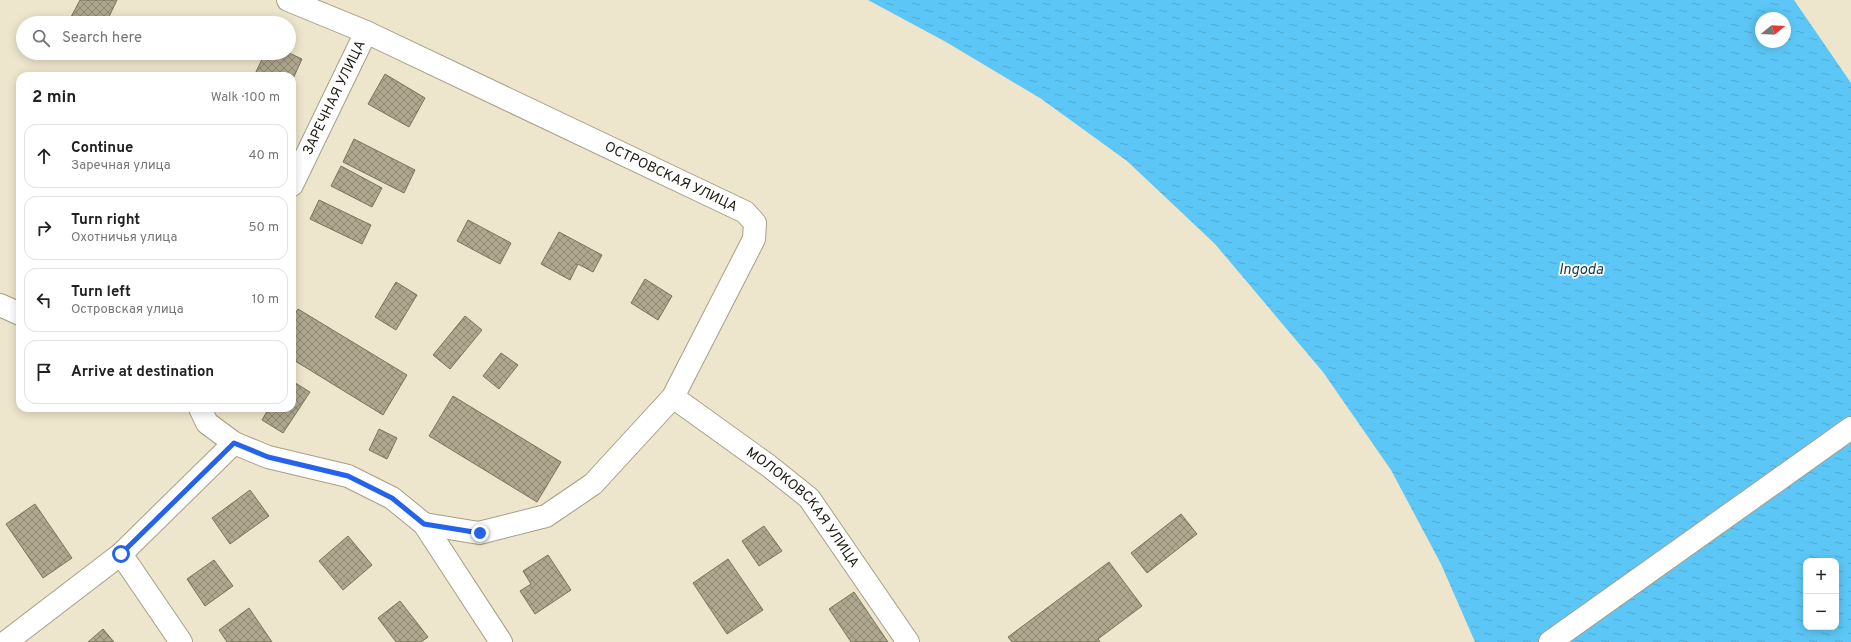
<!DOCTYPE html>
<meta charset="utf-8">
<style>
body{margin:0;font-family:Overpass,sans-serif;background:#f6f6f6;color:#222}
.controls{position:absolute;right:12px;bottom:12px;display:grid;overflow:hidden;border-radius:8px;box-shadow:0 2px 10px #0003}
.controls button{width:36px;height:36px;display:grid;place-items:center;padding:0;border:0;border-bottom:1px solid #e0e0e0;background:#fff;color:#222;font:20px sans-serif}
.compass{position:absolute;left:1755px;top:12px;width:36px;height:36px;border-radius:50%;background:#fff;box-shadow:0 2px 10px #0003;rotate:72deg}
.stop{position:absolute;width:12px;height:12px;margin:-9px;border:3px solid #2563eb;border-radius:50%;background:#fff}
.stop.end{background:#2563eb;border-color:#fff;box-shadow:0 1px 4px #0008}
.list{margin:0;padding:0;list-style:none}
h2{display:flex;justify-content:space-between;align-items:center;height:52px;margin:0;padding:0 16px;font-size:17px}
h2 small{font-size:13px;font-weight:400;color:#767676}
.list li{display:grid;grid-template-columns:26px 1fr auto;gap:12px;align-items:center;box-sizing:border-box;height:64px;margin:0 8px 8px;padding:0 8px;border:1px solid #e0e0e0;border-radius:12px}
.list b{display:block;font-size:15px;white-space:nowrap}
.list p{margin:0;font-size:13px;white-space:nowrap;color:#767676}
.list em{font-size:13px;font-style:normal;color:#767676}
.icon{flex:none;width:22px;height:22px;fill:none;stroke:currentColor;stroke-width:2;stroke-linecap:round;stroke-linejoin:round}
.map{position:relative;flex:none;width:1851px;height:642px;overflow:hidden}
.search{position:absolute;background:#fff;box-shadow:0 2px 10px #0003;left:16px;top:16px;width:280px;height:44px;display:flex;align-items:center;gap:10px;box-sizing:border-box;padding:0 14px;border-radius:22px;color:#767676;font-size:15px}
.panel{position:absolute;background:#fff;box-shadow:0 2px 10px #0003;left:16px;top:72px;width:280px;height:340px;border-radius:12px}
.map>svg:first-child{display:block}
.water{fill:url(#water-ripples);fill-rule:evenodd}
.building{fill:url(#building-cross-hatch);stroke:#7a745d}
.lines{fill:none;stroke-linecap:round;stroke-linejoin:round}
.minor-casing{stroke:#a69f87;stroke-width:24}
.tertiary-casing{stroke:#a69f87;stroke-width:24}
.minor{stroke:#fff;stroke-width:22}
.tertiary{stroke:#fff;stroke-width:22}
.route{stroke:#2563eb;stroke-width:5}
.labels{text-anchor:middle;dominant-baseline:central;stroke-width:3.5;stroke-linejoin:round;paint-order:stroke}
.street-label{font-size:14px;fill:#1c1a10;stroke:#fff}
.water-label{font-size:15px;font-style:italic;fill:#114053;stroke:#fff}
</style>
<div class="map">
<svg width="1851" height="642" viewBox="0 0 1851 642">
<defs>
<pattern id="water-ripples" width="26" height="14" patternUnits="userSpaceOnUse"><rect width="26" height="14" fill="#5cc7f6"/><path d="M2 4q2-2 4 0t4 0M15 11q2-2 4 0t4 0" fill="none" stroke="#4faad2"/></pattern>
<pattern id="building-cross-hatch" width="8" height="8" patternUnits="userSpaceOnUse"><rect width="8" height="8" fill="#aea78e"/><path d="M0 0l8 8M0 8l8-8" fill="none" stroke="#8d8773"/></pattern>
</defs>
<rect width="100%" height="100%" fill="#ede6cc"/>
<path class="water" d="M868 0H1794L1851 83V642H1475L1441 564 1391 470 1323 372 1215 244 1127 161 1040 98 946 42ZM1761 18H1785V42H1761ZM1806 561H1836V627H1806Z"/>
<g class="building">
<polygon points="80,0 117,0 106,23 83,23 71,17"/>
<polygon points="265,53 289,53 302,59 292,81 292,76 254,76"/>
<polygon points="385,74 425,98 409,127 368,104"/>
<polygon points="354,139 415,170 404,193 343,162"/>
<polygon points="341,166 382,188 372,207 331,186"/>
<polygon points="319,200 371,225 362,244 310,219"/>
<polygon points="468,220 511,243 500,264 457,241"/>
<polygon points="559,232 602,255 593,272 578,264 570,280 541,264"/>
<polygon points="645,279 672,296 658,320 631,303"/>
<polygon points="396,282 417,295 396,330 375,317"/>
<polygon points="298,309 407,375 383,415 292,359 292,319"/>
<polygon points="465,316 482,330 450,369 433,355"/>
<polygon points="501,353 518,365 499,389 483,376"/>
<polygon points="292,381 310,392 283,433 262,420 269,408 292,408"/>
<polygon points="453,396 561,462 537,502 429,436"/>
<polygon points="379,429 397,438 387,459 369,450"/>
<polygon points="250,490 269,516 230,544 212,518"/>
<polygon points="35,504 72,558 43,578 6,524"/>
<polygon points="1181,514 1197,534 1147,573 1131,553"/>
<polygon points="764,526 782,551 759,566 742,541"/>
<polygon points="348,536 372,565 343,590 319,561"/>
<polygon points="548,555 571,590 535,614 520,591 531,584 523,571"/>
<polygon points="728,559 763,610 727,634 693,583"/>
<polygon points="214,560 233,586 205,606 187,579"/>
<polygon points="1109,562 1142,606 1098,639 1100,642 1012,642 1008,637"/>
<polygon points="854,592 888,642 851,642 829,609"/>
<polygon points="400,601 428,637 421,642 396,642 378,618"/>
<polygon points="249,608 272,642 227,642 219,630"/>
<polygon points="103,629 114,642 88,642"/>
</g>
<g class="lines">
<defs>
<g id="minor">
<path id="s1" d="M288 0 366 32 745 212 755 223 754 239 673 397 593 484 546 516 479 533 424 524"/>
<path id="s2" d="M292 185 366 32"/>
<polyline points="0,305 20,314"/>
<path id="s3" d="M673 397 769 466 809 498 908 642"/>
<polyline points="234,443 268,457 348,476 392,498 424,524 501,642"/>
<polyline points="121,554 181,642"/>
<polyline points="6,642 121,554 234,443 207,423 200,408"/>
</g>
<polyline id="tertiary" points="1550,642 1851,428"/>
</defs>
<use href="#minor" class="minor-casing"/>
<use href="#tertiary" class="tertiary-casing"/>
<use href="#minor" class="minor"/>
<use href="#tertiary" class="tertiary"/>
</g>
<g class="lines">
<polyline class="route" points="121,554 234,443 268,457 348,476 392,498 424,524 480,533"/>
</g>
<g class="labels">
<g class="street-label">
<text stroke="none"><textPath href="#s2" startOffset="97">ЗАРЕЧНАЯ УЛИЦА</textPath></text>
<text stroke="none"><textPath href="#s1" startOffset="422">ОСТРОВСКАЯ УЛИЦА</textPath></text>
<text stroke="none"><textPath href="#s3" startOffset="172">МОЛОКОВСКАЯ УЛИЦА</textPath></text>
</g>
<g class="water-label">
<text x="1581" y="270">Ingoda</text>
</g>
</g>
</svg>
<div class="controls">
<button>+</button>
<button>−</button>
</div>
<svg class="compass" viewBox="-18 -18 36 36"><path d="M0-13l5 13h-10z" fill="#e53935"/><path d="M0 13l5-13h-10z" fill="#767676"/></svg>
<div class="stop" style="left:121px;top:554px"></div>
<div class="stop end" style="left:480px;top:533px"></div>
<div class="search"><svg class="icon" aria-label="search" viewBox="0 0 24 24"><circle cx="10" cy="10" r="6"/><path d="M15 15l6 6"/></svg>Search here</div>
<section class="panel">
<h2>2 min<small>Walk · 100 m</small></h2>
<ul class="list">
<li><svg class="icon" aria-label="ahead" viewBox="0 0 24 24"><path d="M12 20V5M6 11l6-6 6 6"/></svg><div><b>Continue</b><p>Заречная улица</p></div><em>40 m</em></li>
<li><svg class="icon" aria-label="right" viewBox="0 0 24 24"><path d="M7 20v-9h11M14 6l5 5-5 5"/></svg><div><b>Turn right</b><p>Охотничья улица</p></div><em>50 m</em></li>
<li><svg class="icon" aria-label="left" viewBox="0 0 24 24"><path d="M17 20v-9H6M10 6l-5 5 5 5"/></svg><div><b>Turn left</b><p>Островская улица</p></div><em>10 m</em></li>
<li><svg class="icon" aria-label="arrive" viewBox="0 0 24 24"><path d="M6 21V4h12l-3 4 3 4H6"/></svg><div><b>Arrive at destination</b></div></li>
</ul>
</section>
</div>
